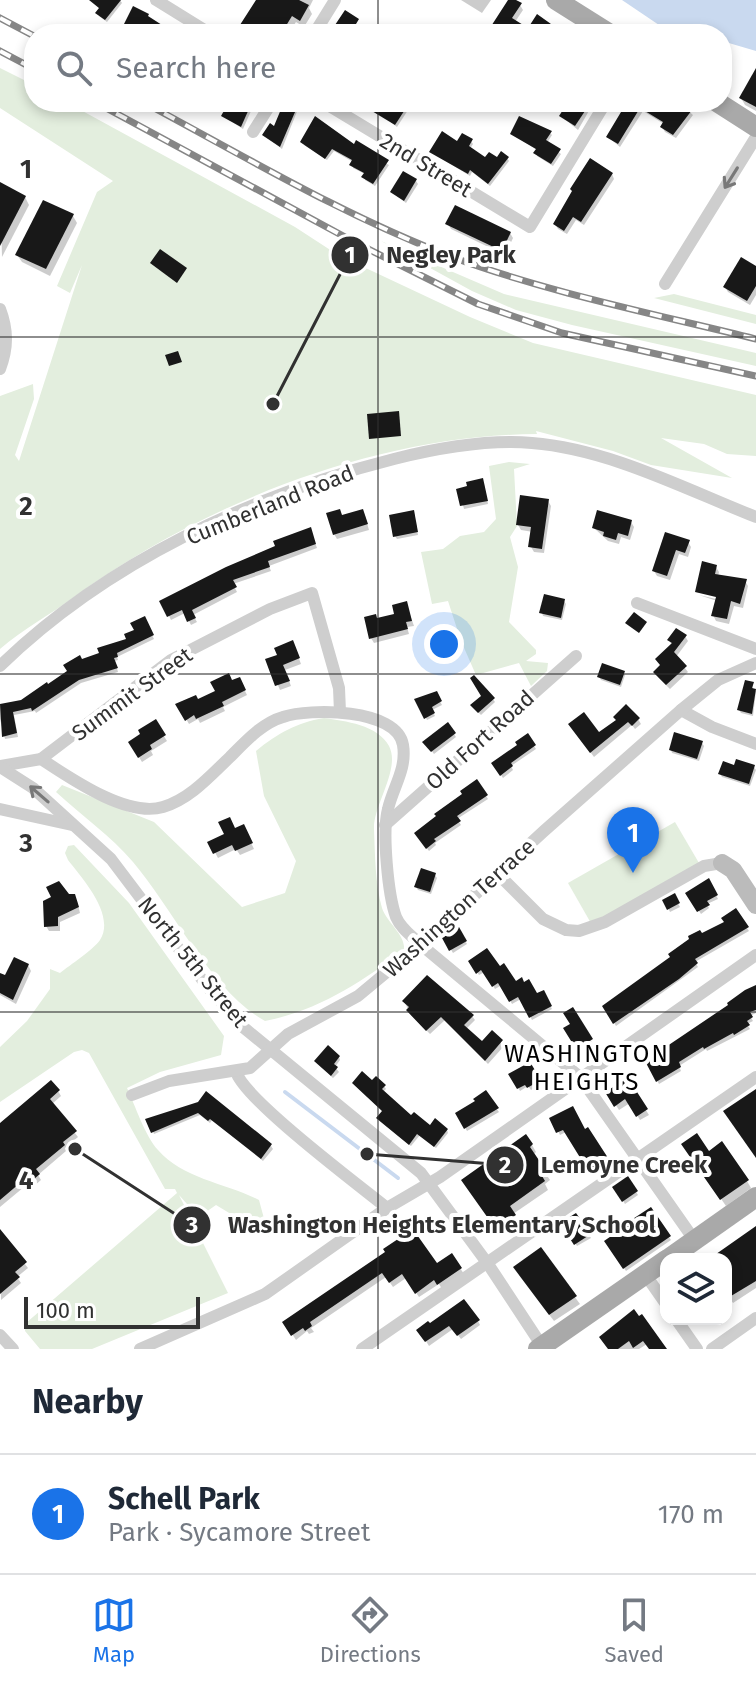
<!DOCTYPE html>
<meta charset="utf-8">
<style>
body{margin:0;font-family:"Fira Sans",sans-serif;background:#f2f2f3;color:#1f2937}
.controls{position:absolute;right:24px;bottom:24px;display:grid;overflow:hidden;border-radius:16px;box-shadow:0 4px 12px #0003}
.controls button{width:72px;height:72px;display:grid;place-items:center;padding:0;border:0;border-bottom:2px solid #e0e1e3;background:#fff;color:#1f2937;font:40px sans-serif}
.scale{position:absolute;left:24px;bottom:20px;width:176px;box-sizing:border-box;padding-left:8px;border:4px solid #313131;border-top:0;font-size:22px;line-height:28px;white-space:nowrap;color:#313131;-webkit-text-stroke:6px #fff;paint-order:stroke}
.you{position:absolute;left:444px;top:644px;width:28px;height:28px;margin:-20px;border:6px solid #fff;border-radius:50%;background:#1a73e8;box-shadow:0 0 0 12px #1a73e833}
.badge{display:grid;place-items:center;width:52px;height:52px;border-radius:50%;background:#1a73e8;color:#fff;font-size:26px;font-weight:700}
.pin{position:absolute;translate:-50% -66px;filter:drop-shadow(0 2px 4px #0008)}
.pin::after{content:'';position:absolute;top:42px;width:28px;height:24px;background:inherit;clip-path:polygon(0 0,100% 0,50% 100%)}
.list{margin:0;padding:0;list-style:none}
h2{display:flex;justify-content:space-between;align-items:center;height:104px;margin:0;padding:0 32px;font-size:34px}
h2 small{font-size:26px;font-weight:400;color:#747a83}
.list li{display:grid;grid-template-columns:52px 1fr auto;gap:24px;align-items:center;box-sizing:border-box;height:120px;padding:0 32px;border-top:2px solid #e0e1e3}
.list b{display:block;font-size:30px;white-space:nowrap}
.list p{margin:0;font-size:26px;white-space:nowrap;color:#747a83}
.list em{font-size:26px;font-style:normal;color:#747a83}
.icon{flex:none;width:44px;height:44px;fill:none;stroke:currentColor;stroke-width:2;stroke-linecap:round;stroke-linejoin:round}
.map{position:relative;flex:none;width:756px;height:1349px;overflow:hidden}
.search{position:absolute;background:#fff;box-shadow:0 4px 12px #0003;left:24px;right:24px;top:24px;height:88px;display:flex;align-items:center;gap:20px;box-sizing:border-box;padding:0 28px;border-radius:32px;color:#747a83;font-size:30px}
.sheet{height:224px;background:#fff}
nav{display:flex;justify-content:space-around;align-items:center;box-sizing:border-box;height:112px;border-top:2px solid #e0e1e3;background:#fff;font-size:22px;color:#747a83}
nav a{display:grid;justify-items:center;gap:4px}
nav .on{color:#1a73e8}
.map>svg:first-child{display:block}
.green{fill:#e3eede}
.water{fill:#c9d9ef}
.shadow{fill:#0003}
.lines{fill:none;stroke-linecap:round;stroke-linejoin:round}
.stream{stroke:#c9d9ef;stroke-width:4}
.building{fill:#181818}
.street{stroke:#cecece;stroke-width:12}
.secondary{stroke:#bbb;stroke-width:18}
.primary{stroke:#a9a9a9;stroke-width:20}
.rail-casing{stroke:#868686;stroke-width:7}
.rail{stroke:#fff;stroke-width:4;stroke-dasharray:12;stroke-linecap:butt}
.oneway{stroke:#787878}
.grid{fill:none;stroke:#313131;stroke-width:2;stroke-opacity:0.55}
.labels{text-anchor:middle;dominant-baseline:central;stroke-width:8;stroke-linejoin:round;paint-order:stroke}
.street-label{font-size:22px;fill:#313131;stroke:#fff}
.neighbourhood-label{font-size:24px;letter-spacing:2px;fill:#000;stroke:#fff}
.grid-label{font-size:26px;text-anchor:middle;font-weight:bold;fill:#313131;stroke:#fff;stroke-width:8;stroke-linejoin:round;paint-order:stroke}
.leader{fill:none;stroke:#313131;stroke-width:3}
.callout-dot{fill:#313131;stroke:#fff;stroke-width:3}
.mark-label{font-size:24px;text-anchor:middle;font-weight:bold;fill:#fff}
.callout-label{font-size:24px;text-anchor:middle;font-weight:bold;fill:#313131;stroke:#fff;stroke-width:8;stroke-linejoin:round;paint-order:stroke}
</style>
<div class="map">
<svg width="756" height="1349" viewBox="0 0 756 1349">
<rect width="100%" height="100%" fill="#fff"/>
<g class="green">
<path d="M0 68 34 85V102H66L295 227 338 255 470 317 533 343 756 395V456L727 454 704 444 661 438 732 478 651 465 613 451 536 431 537 434C376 435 204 503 74 597 50 615 23 629 0 649V396L33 384 34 399 15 455 19 461 82 265 70 293 57 286 97 192 113 181 0 108Z"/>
<polygon points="381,241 504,294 756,353 756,366 572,325 516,310 472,291"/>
<polygon points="674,294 756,315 756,324 654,298"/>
<polygon points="509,462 530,464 514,469 517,526 510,537 518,567 509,622 536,650 536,654 526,661 548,663 547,671 531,686 519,663 476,675 461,641 448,601 432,604 421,552 443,549 460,536 484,532 496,519 489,466"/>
<path d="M324 718C345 721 378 725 389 746 401 769 373 805 374 829 375 854 375 884 382 908 387 923 406 935 404 950 362 982 317 1011 265 1021 212 992 173 909 133 862 111 836 81 815 56 792L62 785 154 822 242 907 285 893 296 861 264 796 256 751C278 733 296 723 324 718Z"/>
<polygon points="675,822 699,863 592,925 568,883"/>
<path d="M74 845 129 903 224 1036 221 1055 160 1072 127 1088C135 1105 145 1136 158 1150 183 1179 226 1183 259 1200L269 1237 216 1205 206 1212 195 1213 179 1195 228 1293 92 1349H40L25 1331 26 1323 177 1193 175 1189H165L89 1053 82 1050 74 1052 0 1102V1047L27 1021 50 989V969L60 973C70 965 93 950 100 940 116 915 82 878 68 860L65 853 68 846Z"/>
</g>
<polygon class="water" points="622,0 756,0 756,51 722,41 722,34 680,34 659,25"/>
<g class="shadow">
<polygon points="90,0 120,0 122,3 107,22 99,16 100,9"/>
<polygon points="258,0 313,0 309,8 312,14 304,27 296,22 288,34 244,34 240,28"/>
<polygon points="461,0 491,0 482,13"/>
<polygon points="510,0 520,5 523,10 515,22 528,30 563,34 491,34"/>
<polygon points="756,73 756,111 745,105 741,98"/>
<polygon points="231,102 255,102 243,129 223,116"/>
<polygon points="286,102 298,109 282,149 264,135 275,129"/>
<polygon points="400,102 406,102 410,107 397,127 388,120"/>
<polygon points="567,102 594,102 578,130 561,116 569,103"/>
<polygon points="628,102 678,102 693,115 676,138 665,132 662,127 664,124 643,111 620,147 608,137"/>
<polygon points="550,133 552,135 547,143 561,154 553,166 537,156 537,150 512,134"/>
<polygon points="471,141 473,144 470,149 486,160 507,158 509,161 490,186 472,172 470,176 431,152"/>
<polygon points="304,145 354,147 389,165 375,186 365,180 365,174 353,168 353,162 334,151 327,160"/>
<polygon points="612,174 614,179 584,225 576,220 567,234 558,229 555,224"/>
<polygon points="416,181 418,184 406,203 392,192"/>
<polygon points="0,184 25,197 29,205 2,257"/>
<polygon points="73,216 77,223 50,276 22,262 17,255"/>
<polygon points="448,224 510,233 513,238 505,255 451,229"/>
<polygon points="756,268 756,295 750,305 728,292 725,287"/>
<polygon points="484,484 488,504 464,509 459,490"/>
<polygon points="548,501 551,506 544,553 534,552 531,547 533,532 521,530 518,525"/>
<polygon points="414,515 418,535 397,539 395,536"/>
<polygon points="365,516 369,530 337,539 334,534 342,517"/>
<polygon points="631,522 634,527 630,540 621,537 619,544 608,541 594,528"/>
<polygon points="312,534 317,548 269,566 271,571 233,584 237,592 193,615 197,622 191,625 185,613 171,620 162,602"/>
<polygon points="666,535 688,542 691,547 688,557 679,554 670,580 657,576 654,571"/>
<polygon points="716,567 719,572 718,577 745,581 748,586 743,608 734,606 729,624 716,621 713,615 717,601 699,595 725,601 726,597 697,592"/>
<polygon points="564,601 566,604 562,620 543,616 542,613"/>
<polygon points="406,603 414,626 407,627 409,634 374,643 371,638 377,620 397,615"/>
<polygon points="144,619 154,639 117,657 118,660 115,661 118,672 81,683 36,713 35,711 14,715 18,737 5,739 0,719 0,706 22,702 70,672 81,661 101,655 129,640"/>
<polygon points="685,636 688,641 676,657 688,672 670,689 658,677 672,645 669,640"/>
<polygon points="295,648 301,664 285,670 291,686 280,690 267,660"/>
<polygon points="623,672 625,675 621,687 601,680 599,677"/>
<polygon points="239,679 247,695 223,707 225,711 200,723 198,719 189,724 178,705 197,702"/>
<polygon points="753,684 753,691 756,691 753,716 741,713 739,710"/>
<polygon points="436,694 442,705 432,710 435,716 427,720 417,699"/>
<polygon points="493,699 495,702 481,715 474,708"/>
<polygon points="638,719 641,724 635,729 632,725 594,757 573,729 599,735 618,721"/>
<polygon points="155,722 167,741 151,751 153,755 142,762 130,743"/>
<polygon points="448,725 456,737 434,754 425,742"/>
<polygon points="527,736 536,749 511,766 513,770 503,778 493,764 519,746"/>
<polygon points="702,743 704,746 699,761 672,753 671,750"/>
<polygon points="754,767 756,770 750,786 722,777 720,774 736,768"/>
<polygon points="477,782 488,799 457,819 461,825 435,843 436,845 429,851 418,837"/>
<polygon points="243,826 254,849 240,855 236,849 218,858 210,843"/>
<polygon points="435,875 437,878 431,894 418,890 416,887"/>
<polygon points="709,881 718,899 707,904 709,908 701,914 688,894"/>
<polygon points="69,896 77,901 80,913 60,922 60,931 49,931 46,926"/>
<polygon points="674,896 680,907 670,912 665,901"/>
<polygon points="735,911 749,931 695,962 698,967 616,1026 605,1007 701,935 726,923"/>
<polygon points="458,930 467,944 453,953 444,938"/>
<polygon points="470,962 499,968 515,983 537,996 543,993 552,1009 532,1020 521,999 512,1004 502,985 495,989 485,972 479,975"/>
<polygon points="28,965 31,971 16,1004 0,995 0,979"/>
<polygon points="756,987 756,1013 750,1016 753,1021 747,1024 750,1029 707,1051 706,1049 679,1066 681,1071 659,1084 647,1062"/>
<polygon points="404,1001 472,1016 475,1020 466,1029 482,1044 492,1033 504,1046 488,1064 445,1020 430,1034 411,1015"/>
<polygon points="572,1010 594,1045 581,1053 566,1029 572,1025"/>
<polygon points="339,1057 340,1060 335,1067 339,1072 333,1078 318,1064"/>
<polygon points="530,1064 541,1084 531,1090 528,1086 520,1091 511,1075"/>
<polygon points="627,1081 649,1115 640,1120 630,1103 619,1110 608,1093"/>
<polygon points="372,1083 384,1086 386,1089 382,1093 411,1118 431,1127 447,1130 448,1133 436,1148 420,1135 411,1146 380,1121 384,1112 354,1084"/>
<polygon points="58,1091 61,1096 52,1104 78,1137 65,1148 66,1151 38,1175 41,1180 27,1192 24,1187 0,1207 0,1125"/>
<polygon points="485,1093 499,1112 467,1131 457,1113 478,1102"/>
<polygon points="207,1094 271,1146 273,1149 263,1161 212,1120 210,1123 200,1115 154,1134 148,1120 199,1104"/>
<polygon points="552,1119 584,1132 587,1130 609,1165 592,1174 566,1132 560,1135"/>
<polygon points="532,1145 536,1152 533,1155 550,1180 545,1184 548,1190 513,1214 518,1223 501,1234 468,1187"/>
<polygon points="688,1151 708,1153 747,1181 751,1188 726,1206"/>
<polygon points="628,1179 638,1195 625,1204 615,1188"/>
<polygon points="651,1210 671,1240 626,1271 606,1242"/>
<polygon points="576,1215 591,1238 577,1246 563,1224"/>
<polygon points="756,1228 756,1288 733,1303 726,1293 726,1259 712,1259"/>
<polygon points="0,1232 28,1268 17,1277 21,1283 1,1300"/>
<polygon points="540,1250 580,1304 554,1321 519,1275"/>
<polygon points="387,1253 436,1266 452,1256 464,1274 442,1289 439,1284 419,1297 406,1278 393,1287 386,1277 311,1328 314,1332 309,1334 307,1331 296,1340 285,1323"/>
<polygon points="634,1312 664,1349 650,1349 647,1344 639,1349 610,1349"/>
<polygon points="478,1321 480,1325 461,1339 453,1329 429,1346 419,1330"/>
</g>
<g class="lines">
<polyline class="stream" points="285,1092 398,1178"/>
</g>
<g class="building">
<polygon points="89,0 121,0 105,20 95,13 99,8"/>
<polygon points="256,0 299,0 309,5 300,21 292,16 281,34 248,34 238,28"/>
<polygon points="508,0 516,0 522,3 512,18 528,28 537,14 565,34 510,34 504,30 502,34 486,34"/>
<polygon points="133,6 149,14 148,16 176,34 125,34 120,32"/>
<polygon points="345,10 359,19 356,24 370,34 329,34"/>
<polygon points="756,68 756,107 739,98"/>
<polygon points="229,102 252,102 241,127 221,116"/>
<polygon points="284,102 298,105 280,147 262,135 270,123 274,126"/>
<polygon points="357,102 410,102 395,125"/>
<polygon points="568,102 591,102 575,126 559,116"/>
<polygon points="627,102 679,102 692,110 673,135 660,127 663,122 640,108 618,144 606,137"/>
<polygon points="315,116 354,144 356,140 389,160 373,184 361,177 364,173 349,165 352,160 332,149 325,159 300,142"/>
<polygon points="519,116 552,131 546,140 561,149 551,164 533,153 536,149 510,134"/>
<polygon points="442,131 457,141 462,133 473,139 469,146 485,157 489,152 497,157 501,151 509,157 488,184 470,170 468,174 429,152"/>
<polygon points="590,158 613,173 581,222 573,217 564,231 553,224 572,191 570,189"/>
<polygon points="403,171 417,179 404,201 390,192"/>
<polygon points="0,182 26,196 0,246"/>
<polygon points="43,200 74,214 46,269 15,255"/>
<polygon points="455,205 511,232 502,251 445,224"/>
<polygon points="160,249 187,268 177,283 150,263"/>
<polygon points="741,257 756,266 756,286 747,301 723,287"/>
<polygon points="178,351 182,362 169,366 165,355"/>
<polygon points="399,411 401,436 369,439 367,414"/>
<polygon points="483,478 488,501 460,506 456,489 467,486 466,482"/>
<polygon points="520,495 549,499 542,549 528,547 531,527 516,525"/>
<polygon points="340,509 342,515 363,509 368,524 333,535 326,513"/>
<polygon points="414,510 418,532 393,537 389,515"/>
<polygon points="597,510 632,520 628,536 618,533 616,540 603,536 604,532 592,528"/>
<polygon points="311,527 316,544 268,561 270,567 233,580 237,587 192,610 196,618 187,622 182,610 167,617 159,601 226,567 275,546 273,541"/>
<polygon points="665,532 690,540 685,553 676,550 667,576 652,571"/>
<polygon points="702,561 717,565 715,574 747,579 740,604 731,601 727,619 711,616 716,597 695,592"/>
<polygon points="544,594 565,599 561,618 539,613"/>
<polygon points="407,601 412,621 406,622 408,629 369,639 364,617 376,614 377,618 394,614 392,605"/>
<polygon points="634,612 647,622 639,633 625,623"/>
<polygon points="145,616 154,635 117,653 118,657 114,658 118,668 79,680 32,711 31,708 13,712 17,733 2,737 0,704 21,700 47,682 48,684 67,671 63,665 80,655 82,659 99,653 97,648 126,639 124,634 134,630 130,623"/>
<polygon points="676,628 687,635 674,652 687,666 666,685 653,672 660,665 655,659 672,643 667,640"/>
<polygon points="293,640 300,658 283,665 290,681 275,686 265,659 277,655 274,648"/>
<polygon points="602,663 625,671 620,685 597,677"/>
<polygon points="229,673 232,680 240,677 246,690 222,702 224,706 196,719 194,715 185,721 175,704 196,695 198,699 215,691 210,682"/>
<polygon points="474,675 495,698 478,713 470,705 481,696 470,678"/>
<polygon points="745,680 754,682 752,688 756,689 752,714 737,710"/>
<polygon points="437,691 442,701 432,707 435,713 424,719 414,699"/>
<polygon points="626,704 640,718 632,726 628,722 590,753 568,724 584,712 599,732 616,720 613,717"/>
<polygon points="156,719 166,735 150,745 152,749 138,758 128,742 140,734 138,730"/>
<polygon points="448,722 456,733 431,752 422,742"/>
<polygon points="674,732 703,741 697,759 669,750"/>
<polygon points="528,733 536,745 511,763 513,766 500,776 491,763 517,745 515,742"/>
<polygon points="736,759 755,765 749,784 718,774 723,761 734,765"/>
<polygon points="477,779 488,795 457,816 461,821 434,839 436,841 426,849 414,833 436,816 434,814 462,794 460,791"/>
<polygon points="230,817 235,828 244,824 253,843 235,851 232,845 213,854 207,842 224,834 218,822"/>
<polygon points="421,868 436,873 430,892 414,887"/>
<polygon points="709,878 718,895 707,901 710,905 697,912 685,893"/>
<polygon points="59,881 69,894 75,894 79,907 58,917 58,926 44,927 43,901 51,897 46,887"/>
<polygon points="675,893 680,903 667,910 662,900"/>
<polygon points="736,908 749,927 695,959 698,963 679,979 613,1024 602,1006 670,957 668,954 689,939 688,936 700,930 702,933 724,922 721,918"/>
<polygon points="459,927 467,941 449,951 442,938"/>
<polygon points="487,948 500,966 504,963 516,981 522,977 524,982 529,979 537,993 544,990 552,1006 529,1018 518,997 509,1002 498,983 492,987 481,970 476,974 468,961"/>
<polygon points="14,957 29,964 13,1000 0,993 0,973 5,975"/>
<polygon points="427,975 474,1015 464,1025 482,1041 492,1030 503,1040 485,1061 441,1017 426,1031 406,1010 409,1007 402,1001"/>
<polygon points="756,985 756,1010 750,1012 753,1017 747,1021 750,1025 734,1035 733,1033 704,1049 703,1047 679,1062 681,1067 656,1082 645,1061 728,1005 727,1003 745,990"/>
<polygon points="573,1007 593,1039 576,1049 563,1028 570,1024 563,1013"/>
<polygon points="328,1045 340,1056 334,1064 338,1067 331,1076 314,1061"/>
<polygon points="530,1062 541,1080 527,1088 525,1085 517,1089 508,1074"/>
<polygon points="362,1071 372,1080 376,1076 386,1085 382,1089 411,1115 414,1112 430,1125 435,1118 448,1129 434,1147 417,1134 409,1145 376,1118 382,1111 352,1083"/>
<polygon points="628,1078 648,1109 636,1117 625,1099 614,1107 605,1092"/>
<polygon points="51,1080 60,1090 50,1099 77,1131 63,1142 65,1145 36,1169 40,1174 23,1188 20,1183 0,1200 0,1123"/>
<polygon points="756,1089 756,1158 723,1111"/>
<polygon points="486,1090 499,1108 464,1129 455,1113 475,1101 473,1099"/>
<polygon points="206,1091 272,1144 261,1159 210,1119 208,1121 198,1113 151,1133 145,1119 198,1102"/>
<polygon points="573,1106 585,1129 588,1127 610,1161 589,1172 563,1130 556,1133 549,1118"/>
<polygon points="697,1133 709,1151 722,1141 749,1180 720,1200 681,1144"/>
<polygon points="526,1134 533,1144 530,1147 547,1172 542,1176 545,1181 510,1206 516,1215 495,1228 461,1180"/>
<polygon points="628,1176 638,1191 622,1202 612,1187"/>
<polygon points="651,1207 671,1236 623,1269 604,1241 620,1230 619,1228"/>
<polygon points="576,1213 591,1234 574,1245 560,1223"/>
<polygon points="756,1226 756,1281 726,1299 726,1259 709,1259"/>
<polygon points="0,1229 27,1262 15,1272 20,1277 0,1294"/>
<polygon points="415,1232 437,1263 452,1253 462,1268 437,1285 434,1280 415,1294 402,1274 389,1283 382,1273 310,1322 312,1326 305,1331 303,1328 291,1336 282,1322 385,1252 383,1249 401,1237 403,1240"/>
<polygon points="541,1247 577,1296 549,1315 513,1267"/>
<polygon points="464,1299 480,1320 457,1336 449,1326 425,1342 416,1330 428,1321 430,1323"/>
<polygon points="634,1309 639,1316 642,1314 667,1349 649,1349 643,1341 633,1348 629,1341 618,1349 608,1349 599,1337"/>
</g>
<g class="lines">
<g class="street">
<polyline points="156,0 211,34"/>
<polyline points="314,34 335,0"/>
<polyline points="323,102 530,227 606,102"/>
<polyline points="253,132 272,102"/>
<polyline points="665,284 756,137"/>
<path d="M0 309C8 330 8 348 0 369"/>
<polyline points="637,603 756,649"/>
<path d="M0 666C107 562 251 495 394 459 438 448 486 439 532 443 609 449 685 489 756 517"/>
<polyline points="681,710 712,727 756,744"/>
<polyline points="41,759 171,660 270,609 312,593 339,688 340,712"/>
<path d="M0 766 41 759C70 778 127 818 163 807 190 799 210 776 230 757 245 742 262 723 283 717 309 708 397 708 403 745 407 769 393 787 388 809 382 832 388 895 396 917 401 929 412 936 420 944L580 1077 695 1241"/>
<polyline points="0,767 33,788 111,859 207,986 243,1027 421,1173 488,1264 542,1346"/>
<polyline points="0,809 72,825"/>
<polyline points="385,825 576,656"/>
<polyline points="498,874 543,919 566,930 579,931 605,922 704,866 722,863"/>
<path d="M236 1071C241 1097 360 1186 387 1208"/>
<polyline points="132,1095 169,1081 250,1068 288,1034 358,996 429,937 544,831 681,710 718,680 756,663"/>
<polyline points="645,1274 666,1304"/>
<polyline points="676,1319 697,1349"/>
<polyline points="0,1335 13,1349"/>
<polyline points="140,1349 265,1294 387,1208 440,1177 756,955"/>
<polyline points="362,1349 756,1077"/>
<polyline points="712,1349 756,1318"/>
</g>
<polyline class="secondary" points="722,863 733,870 756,905"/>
<g class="primary">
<polyline points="556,0 610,34"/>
<polyline points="717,102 756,127"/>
<polyline points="668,1259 756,1197"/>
<polyline points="538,1349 666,1260"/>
</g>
<defs>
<g id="rail">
<polyline points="0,18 34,36"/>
<polyline points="0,51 34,69"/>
<polyline points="95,102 358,244 478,304 562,333 756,376"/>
<path d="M143 102C244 156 344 216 452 257 550 293 655 314 756 339"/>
</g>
</defs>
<use href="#rail" class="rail-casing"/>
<use href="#rail" class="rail"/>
</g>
<defs><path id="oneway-shaft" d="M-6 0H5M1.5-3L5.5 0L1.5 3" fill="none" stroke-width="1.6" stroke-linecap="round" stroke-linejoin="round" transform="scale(2)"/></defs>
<g class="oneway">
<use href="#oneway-shaft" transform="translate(731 178) rotate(122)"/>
<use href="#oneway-shaft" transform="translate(39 794) rotate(-139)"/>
</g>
<path class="grid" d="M378 0V34M378 102V1349M0 337H756M0 674H756M0 1012H756"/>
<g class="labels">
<g class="street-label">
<text transform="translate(426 165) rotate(31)">2nd Street</text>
<text transform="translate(270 505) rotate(-22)">Cumberland Road</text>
<text transform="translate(132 694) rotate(-36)">Summit Street</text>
<text transform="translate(480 740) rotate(-42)">Old Fort Road</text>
<text transform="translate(459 908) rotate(-42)">Washington Terrace</text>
<text transform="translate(193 962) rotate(51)">North 5th Street</text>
</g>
<g class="neighbourhood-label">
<text x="587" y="1054">WASHINGTON<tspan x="587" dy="28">HEIGHTS</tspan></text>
</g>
</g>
<g class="grid-label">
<text x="26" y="178">1</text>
<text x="26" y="515">2</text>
<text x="26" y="852">3</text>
<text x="26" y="1189">4</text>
</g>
<path class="leader" d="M273 404L350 255M367 1154L505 1165M75 1149L192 1225"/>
<g class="callout-dot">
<circle cx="273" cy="404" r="8"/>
<circle cx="367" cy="1154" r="8"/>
<circle cx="75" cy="1149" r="8"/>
<circle cx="350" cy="255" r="20"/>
<circle cx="505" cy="1165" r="20"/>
<circle cx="192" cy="1225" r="20"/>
</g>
<g class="mark-label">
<text x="350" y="263">1</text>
<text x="505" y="1173">2</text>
<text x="192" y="1233">3</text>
</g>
<g class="callout-label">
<text x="451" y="263">Negley Park</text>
<text x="624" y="1173">Lemoyne Creek</text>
<text x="442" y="1233">Washington Heights Elementary School</text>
</g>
</svg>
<div class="controls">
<button><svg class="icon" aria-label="layers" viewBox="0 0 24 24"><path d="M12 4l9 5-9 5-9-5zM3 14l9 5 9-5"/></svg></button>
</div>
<div class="scale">100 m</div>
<div class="you"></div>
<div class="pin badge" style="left:633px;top:873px">1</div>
<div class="search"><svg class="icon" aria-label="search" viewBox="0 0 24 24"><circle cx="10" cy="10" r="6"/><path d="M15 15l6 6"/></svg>Search here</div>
</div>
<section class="sheet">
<h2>Nearby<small></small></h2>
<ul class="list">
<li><span class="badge">1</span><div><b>Schell Park</b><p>Park · Sycamore Street</p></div><em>170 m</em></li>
</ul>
</section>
<nav>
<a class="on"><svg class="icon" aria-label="map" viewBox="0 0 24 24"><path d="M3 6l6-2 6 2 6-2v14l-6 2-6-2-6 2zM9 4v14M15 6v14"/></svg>Map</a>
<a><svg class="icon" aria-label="directions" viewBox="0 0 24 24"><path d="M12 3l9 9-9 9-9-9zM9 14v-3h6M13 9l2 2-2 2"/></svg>Directions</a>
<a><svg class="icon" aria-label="saved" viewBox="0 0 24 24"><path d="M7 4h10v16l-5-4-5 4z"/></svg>Saved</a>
</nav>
